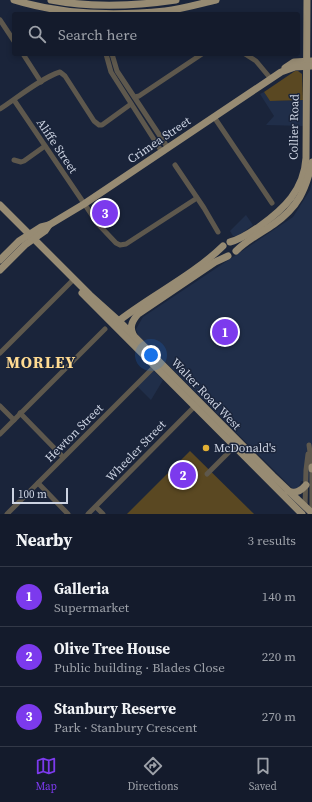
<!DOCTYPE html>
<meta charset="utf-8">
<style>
body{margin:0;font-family:"Source Serif 4",serif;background:#1d2434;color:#f1f3f6}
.scale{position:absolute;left:12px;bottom:10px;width:56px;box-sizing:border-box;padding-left:4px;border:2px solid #ccd3e2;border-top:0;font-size:11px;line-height:14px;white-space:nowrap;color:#ccd3e2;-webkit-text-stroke:3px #1a243a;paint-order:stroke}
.you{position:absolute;left:151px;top:355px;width:14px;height:14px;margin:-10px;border:3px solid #fff;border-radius:50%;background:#1a73e8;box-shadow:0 0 0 6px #1a73e833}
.badge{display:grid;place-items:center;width:26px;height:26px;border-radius:50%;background:#7c3aed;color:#fff;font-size:13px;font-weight:700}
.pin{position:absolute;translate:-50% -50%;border:2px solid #fff;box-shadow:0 1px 4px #0006}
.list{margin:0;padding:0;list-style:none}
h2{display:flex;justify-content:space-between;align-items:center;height:52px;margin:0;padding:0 16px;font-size:17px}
h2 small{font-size:13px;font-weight:400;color:#9da1a9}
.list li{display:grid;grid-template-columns:26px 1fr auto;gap:12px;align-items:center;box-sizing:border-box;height:60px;padding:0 16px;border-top:1px solid #333948}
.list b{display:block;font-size:15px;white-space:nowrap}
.list p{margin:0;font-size:13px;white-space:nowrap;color:#9da1a9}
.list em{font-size:13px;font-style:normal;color:#9da1a9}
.icon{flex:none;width:22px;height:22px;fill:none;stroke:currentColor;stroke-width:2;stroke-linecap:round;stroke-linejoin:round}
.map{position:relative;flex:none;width:312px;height:514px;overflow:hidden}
.search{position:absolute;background:#141b2c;box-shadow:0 2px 6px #0003;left:12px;right:12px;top:12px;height:44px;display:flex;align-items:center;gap:10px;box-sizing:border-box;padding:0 14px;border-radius:4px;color:#9da1a9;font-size:15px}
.sheet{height:232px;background:#141b2c}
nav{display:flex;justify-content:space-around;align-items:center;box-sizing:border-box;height:56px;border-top:1px solid #333948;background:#141b2c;font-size:11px;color:#9da1a9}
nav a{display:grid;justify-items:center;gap:2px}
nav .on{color:#7c3aed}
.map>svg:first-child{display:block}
.built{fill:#202e49}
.green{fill:#5a4822}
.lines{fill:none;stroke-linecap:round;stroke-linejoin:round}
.minor{stroke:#5e584d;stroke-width:5}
.major{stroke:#978b73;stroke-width:7}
.poi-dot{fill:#e2af34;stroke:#1a243a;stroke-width:1.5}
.labels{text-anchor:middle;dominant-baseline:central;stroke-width:3;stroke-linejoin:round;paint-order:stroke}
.street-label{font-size:12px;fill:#ccd3e2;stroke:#1a243a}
.poi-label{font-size:12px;fill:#ccd3e2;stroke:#1a243a;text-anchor:start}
.district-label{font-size:16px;font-weight:bold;letter-spacing:1px;fill:#ffdb92;stroke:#1a243a}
</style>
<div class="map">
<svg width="312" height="514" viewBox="0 0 312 514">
<rect width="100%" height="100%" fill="#1a243a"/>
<g class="built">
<polygon points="264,92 270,101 303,100 303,126 266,125 274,116 260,94"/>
<polygon points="312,182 312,482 301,481 299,487 296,489 292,488 138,335 136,329 143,317 293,217 310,190"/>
<polygon points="246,215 253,225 238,236 233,236 230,231"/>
<polygon points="152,369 163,380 151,400 136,385"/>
</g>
<g class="green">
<polygon points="295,71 298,71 302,74 303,100 270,101 264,92"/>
<polygon points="102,199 118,216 104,225 93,209 94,204"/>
<polygon points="190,451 254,514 127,514"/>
</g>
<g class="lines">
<g class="minor">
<polyline points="0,20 14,41"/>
<polyline points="23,54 41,82"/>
<polyline points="106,54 111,72 162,152"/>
<polyline points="112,54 117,71 168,148"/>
<polyline points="245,54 256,61 271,79"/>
<polyline points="135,97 139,96 202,54"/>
<polyline points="14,100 98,224 116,243 120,245 126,244 197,198"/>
<path d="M0 109C17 98 41 78 60 72L65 76 94 121 99 125H102L131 104"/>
<polyline points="214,117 272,203"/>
<polyline points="14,160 21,162 24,161 45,146"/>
<polyline points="175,165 204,208 218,232"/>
<polyline points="0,353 74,279"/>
<polyline points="0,406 14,420"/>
<polyline points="20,413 63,457"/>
<polyline points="0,434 105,329"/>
<polyline points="309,445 312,467 312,512"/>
<polyline points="207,474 236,445"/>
<polyline points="38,483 68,514"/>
<polyline points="96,507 103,514"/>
<polyline points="305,507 306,470 308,454"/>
<polyline points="7,514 155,366"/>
<polyline points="88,514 196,405"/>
</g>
<g class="major">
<path d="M14 0C62 15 115 16 165 11 182 9 199 4 216 0"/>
<path d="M51 0C92 8 135 6 176 0"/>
<polyline points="285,68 294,62 312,61"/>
<polyline points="0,205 90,295 119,321 273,476 312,513"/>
<path d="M230 242C241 239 250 233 260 226 284 209 304 190 306 158L307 0"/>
<path d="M236 251C247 240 261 233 274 224 298 207 306 190 312 162"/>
<polyline points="0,260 19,241 41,227 49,225 84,204 281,72 295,67 312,66"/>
<polyline points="0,270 25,245 45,231 49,225"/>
<polyline points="82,293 302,514"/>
<path d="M116 323C150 296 191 277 223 246"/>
<path d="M133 334C129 326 133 320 138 314L215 262 228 256"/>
<polyline points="312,467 312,469"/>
<path d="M288 491C296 494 301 491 306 485"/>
</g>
</g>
<circle class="poi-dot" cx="206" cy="448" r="4"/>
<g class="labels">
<g class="street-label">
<text transform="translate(294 127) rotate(-89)">Collier Road</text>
<text transform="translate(159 140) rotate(-34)">Crimea Street</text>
<text transform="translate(57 146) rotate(56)">Aliffe Street</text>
<text transform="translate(206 394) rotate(46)">Walter Road West</text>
<text transform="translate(74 433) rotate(-45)">Hewton Street</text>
<text transform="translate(136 451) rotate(-46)">Wheeler Street</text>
</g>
<g class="poi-label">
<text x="214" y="448">McDonald's</text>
</g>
<g class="district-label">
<text x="41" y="362">MORLEY</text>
</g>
</g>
</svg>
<div class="scale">100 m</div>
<div class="you"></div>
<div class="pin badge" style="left:225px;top:332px">1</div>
<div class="pin badge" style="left:183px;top:475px">2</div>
<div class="pin badge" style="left:105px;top:213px">3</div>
<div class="search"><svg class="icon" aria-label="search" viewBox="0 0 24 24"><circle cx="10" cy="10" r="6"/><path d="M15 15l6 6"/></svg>Search here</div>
</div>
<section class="sheet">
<h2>Nearby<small>3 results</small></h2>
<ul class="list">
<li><span class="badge">1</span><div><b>Galleria</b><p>Supermarket</p></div><em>140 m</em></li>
<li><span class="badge">2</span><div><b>Olive Tree House</b><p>Public building · Blades Close</p></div><em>220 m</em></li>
<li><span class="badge">3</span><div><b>Stanbury Reserve</b><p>Park · Stanbury Crescent</p></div><em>270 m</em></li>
</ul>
</section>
<nav>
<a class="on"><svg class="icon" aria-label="map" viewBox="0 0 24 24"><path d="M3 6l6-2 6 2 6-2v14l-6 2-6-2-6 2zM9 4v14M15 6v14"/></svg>Map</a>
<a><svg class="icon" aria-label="directions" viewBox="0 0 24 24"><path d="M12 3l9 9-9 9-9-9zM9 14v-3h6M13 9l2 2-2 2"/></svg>Directions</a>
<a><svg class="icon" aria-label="saved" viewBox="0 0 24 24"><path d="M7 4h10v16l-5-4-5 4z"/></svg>Saved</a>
</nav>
